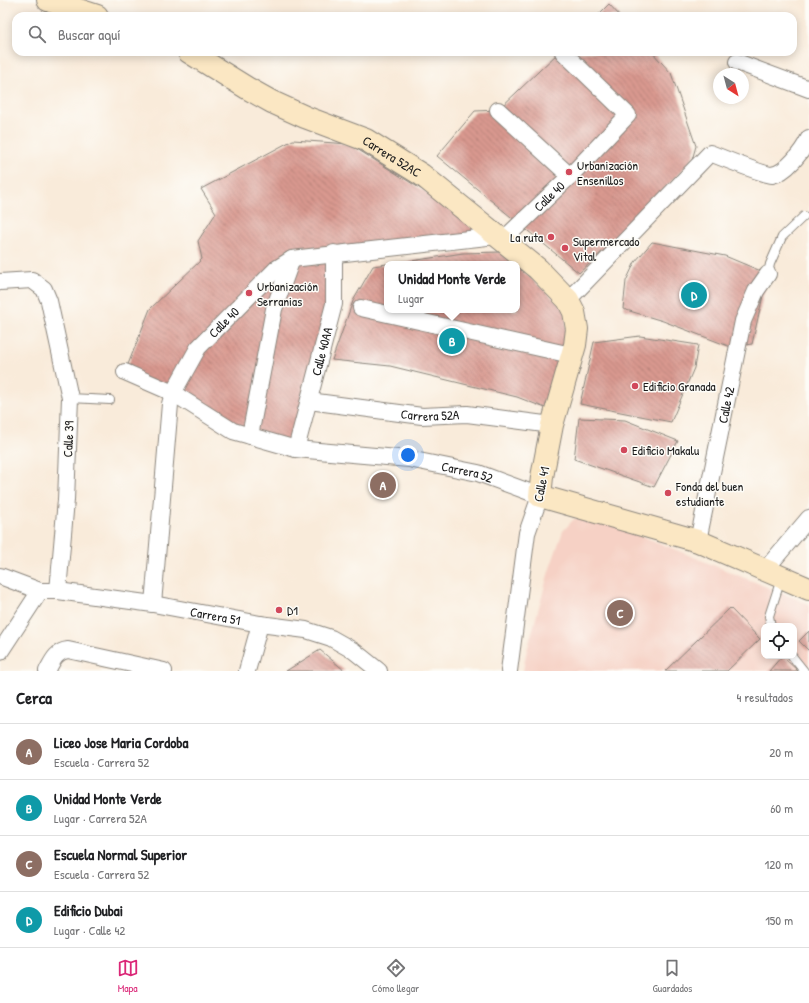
<!DOCTYPE html>
<html lang="es">
<meta charset="utf-8">
<style>
body{margin:0;font-family:"Patrick Hand",sans-serif;background:#f2f2f2;color:#202124}
.controls{position:absolute;right:12px;bottom:12px;display:grid;overflow:hidden;border-radius:8px;box-shadow:0 2px 10px #0003}
.controls button{width:36px;height:36px;display:grid;place-items:center;padding:0;border:0;border-bottom:1px solid #e0e0e0;background:#fff;color:#202124;font:20px sans-serif}
.compass{position:absolute;left:713px;top:68px;width:36px;height:36px;border-radius:50%;background:#fff;box-shadow:0 2px 10px #0003;rotate:144deg}
.you{position:absolute;left:408px;top:455px;width:14px;height:14px;margin:-10px;border:3px solid #fff;border-radius:50%;background:#1a73e8;box-shadow:0 0 0 6px #1a73e833}
.badge{display:grid;place-items:center;width:26px;height:26px;border-radius:50%;background:#db2777;color:#fff;font-size:13px;font-weight:700}
.pin{position:absolute;translate:-50% -50%;border:2px solid #fff;box-shadow:0 1px 4px #0006}
.popup{position:absolute;left:384px;top:261px;width:136px;height:52px;box-sizing:border-box;display:grid;place-content:center;border-radius:8px;background:#fff;filter:drop-shadow(0 1px 3px #0005);font-size:13px;white-space:nowrap;color:#757577}
.popup b{font-size:15px;color:#202124}
.popup::after{content:'';position:absolute;left:50%;top:100%;margin-left:-8px;border:8px solid transparent;border-top-color:#fff}
.list{margin:0;padding:0;list-style:none}
h2{display:flex;justify-content:space-between;align-items:center;height:52px;margin:0;padding:0 16px;font-size:17px}
h2 small{font-size:13px;font-weight:400;color:#757577}
.list li{display:grid;grid-template-columns:26px 1fr auto;gap:12px;align-items:center;box-sizing:border-box;height:56px;padding:0 16px;border-top:1px solid #e0e0e0}
.list b{display:block;font-size:15px;white-space:nowrap}
.list p{margin:0;font-size:13px;white-space:nowrap;color:#757577}
.list em{font-size:13px;font-style:normal;color:#757577}
.icon{flex:none;width:22px;height:22px;fill:none;stroke:currentColor;stroke-width:2;stroke-linecap:round;stroke-linejoin:round}
.map{position:relative;flex:none;width:809px;height:671px;overflow:hidden}
.search{position:absolute;background:#fff;box-shadow:0 2px 10px #0003;left:12px;right:12px;top:12px;height:44px;display:flex;align-items:center;gap:10px;box-sizing:border-box;padding:0 14px;border-radius:12px;color:#757577;font-size:15px}
.sheet{height:276px;background:#fff}
nav{display:flex;justify-content:space-around;align-items:center;box-sizing:border-box;height:56px;border-top:1px solid #e0e0e0;background:#fff;font-size:11px;color:#757577}
nav a{display:grid;justify-items:center;gap:2px}
nav .on{color:#db2777}
.map>svg:first-child{display:block}
.built{fill:#f6d1c5;fill-rule:evenodd}
.building{fill:url(#building-back-hatch)}
.lines{fill:none;stroke-linecap:round;stroke-linejoin:round}
.lane-casing{stroke:#8a847b;stroke-width:10}
.street-casing{stroke:#8a847b;stroke-width:18}
.secondary-casing{stroke:#8a847b;stroke-width:24}
.lane{stroke:#fff;stroke-width:8}
.street{stroke:#fff;stroke-width:16}
.secondary{stroke:#fbe7c3;stroke-width:22}
.poi-dot{fill:#d1495b;stroke:#fdfcf7;stroke-width:1.5}
.labels{text-anchor:middle;dominant-baseline:central;stroke-width:3;stroke-linejoin:round;paint-order:stroke}
.street-label{font-size:13px;fill:#1c1c1c;stroke:#fdfcf7}
.poi-label{font-size:13px;fill:#1c1c1c;stroke:#fdfcf7;text-anchor:start}
</style>
<div class="map">
<svg width="809" height="671" viewBox="0 0 809 671">
<defs>
<pattern id="building-back-hatch" width="6" height="6" patternUnits="userSpaceOnUse"><rect width="6" height="6" fill="#d9998f"/><path d="M-1 5l2 2M0 0l6 6M5-1l2 2" fill="none" stroke="#af7c74"/></pattern>
</defs>
<rect width="100%" height="100%" fill="#fdfcf7"/>
<filter id="ink" filterUnits="userSpaceOnUse"><feTurbulence type="fractalNoise" baseFrequency=".025" numOctaves="2"/><feDisplacementMap in="SourceGraphic" scale="8" xChannelSelector="R" yChannelSelector="G"/><feConvolveMatrix kernelMatrix="1 2 1 2 8 2 1 2 1" color-interpolation-filters="sRGB"/></filter>
<filter id="wash" filterUnits="userSpaceOnUse"><feTurbulence type="fractalNoise" baseFrequency=".012" numOctaves="4" result="noise"/><feDisplacementMap in="SourceGraphic" scale="16" xChannelSelector="R" yChannelSelector="G"/><feGaussianBlur stdDeviation="0.9" result="paint"/><feColorMatrix in="noise" values="0 0 0 0 0 0 0 0 0 0 0 0 0 0 0 0 0 1.4 0 .05"/><feComposite in="paint" operator="in"/></filter>
<g filter="url(#wash)">
<rect width="100%" height="100%" fill="#f9ebda"/>
<path class="built" d="M590 515 809 604V671H523L526 654 549 571 563 531 574 519ZM764 626H794V656H764Z"/>
<g id="blocks">
<g class="building">
<polygon points="609,4 620,16 597,16"/>
<polygon points="559,52 652,52 671,73 696,146 692,160 617,238 579,273 437,156 475,111 498,110"/>
<polygon points="293,140 349,144 496,236 334,260 334,278 296,449 257,443 125,372 150,309 202,259 198,241 216,213 201,189"/>
<polygon points="652,242 725,256 768,274 752,344 731,347 663,321 623,309 626,281 635,262"/>
<polygon points="501,252 514,264 392,264 463,253"/>
<polygon points="387,264 387,310 517,310 517,266 567,310 565,354 548,409 517,397 390,366 332,360 353,301 373,266"/>
<polygon points="640,336 698,345 694,368 671,422 580,404 594,342"/>
<polygon points="579,418 625,420 678,441 654,487 574,459"/>
<polygon points="730,608 760,639 727,671 665,671"/>
<polygon points="809,631 809,651 799,641"/>
<polygon points="320,650 345,671 286,671"/>
<polygon points="782,656 798,671 769,671"/>
</g>
</g>
</g>
<g filter="url(#ink)">
<use href="#blocks" fill-opacity="0" stroke="#8a847b" stroke-width="1"/>
<g class="lines">
<defs>
<g id="lane">
<polyline points="768,274 770,264 782,237 804,216"/>
<polyline points="70,398 110,400"/>
<polyline points="771,626 769,616 781,579"/>
<polyline points="792,656 804,671"/>
</g>
<g id="street">
<polyline points="737,62 809,89"/>
<polyline points="498,110 570,176"/>
<path id="s1" d="M502 241 570 176 628 115 563 52"/>
<polyline points="0,282 32,280 44,289 49,301 70,398 66,500 58,591"/>
<path d="M568 300 710 153C720 157 765 175 772 175 786 173 803 151 809 138"/>
<polyline points="361,308 571,355"/>
<path id="s2" d="M125 372 173 393 233 431 296 449 409 459 478 473 540 496 527 533 509 671"/>
<path id="s3" d="M309 401 422 416 467 414 552 425"/>
<polyline points="250,436 274,309 292,259"/>
<path id="s4" d="M296 449 334 304V253"/>
<path id="s5" d="M698 541 743 321 756 291 768 274"/>
<polyline points="765,570 809,518"/>
<path id="s6" d="M0 576 40 591H58L153 604 260 624 306 630 331 638 354 651 379 671"/>
<path id="s7" d="M153 604 170 404 173 393 198 348 276 269 292 259 496 236"/>
<polyline points="0,652 40,591"/>
<path d="M47 671C52 662 56 651 68 650L164 671"/>
<polyline points="247,671 260,624"/>
</g>
<g id="secondary">
<polyline points="48,0 97,16"/>
<path id="s8" d="M189 52 247 88 272 102 305 117 366 140 422 175 538 269 568 300 574 312 577 329 575 345 552 425 542 477 540 496 698 541 809 589"/>
</g>
</defs>
<use href="#lane" class="lane-casing"/>
<use href="#street" class="street-casing"/>
<use href="#secondary" class="secondary-casing"/>
<use href="#lane" class="lane"/>
<use href="#street" class="street"/>
<use href="#secondary" class="secondary"/>
</g>
</g>
<g class="poi-dot">
<circle cx="569" cy="172" r="4"/>
<circle cx="551" cy="237" r="4"/>
<circle cx="565" cy="248" r="4"/>
<circle cx="249" cy="293" r="4"/>
<circle cx="635" cy="386" r="4"/>
<circle cx="624" cy="450" r="4"/>
<circle cx="668" cy="493" r="4"/>
<circle cx="279" cy="610" r="4"/>
</g>
<g class="labels">
<g class="street-label">
<text stroke="none"><textPath href="#s8" startOffset="229">Carrera 52AC</textPath></text>
<text stroke="none"><textPath href="#s1" startOffset="65">Calle 40</textPath></text>
<text stroke="none"><textPath href="#s7" startOffset="300">Calle 40</textPath></text>
<text stroke="none"><textPath href="#s4" startOffset="101">Calle 40AA</textPath></text>
<text stroke="none"><textPath href="#s5" startOffset="139">Calle 42</textPath></text>
<text stroke="none"><textPath href="#s3" startOffset="122">Carrera 52A</textPath></text>
<text transform="translate(68 439) rotate(-88)">Calle 39</text>
<text stroke="none"><textPath href="#s2" startOffset="362">Carrera 52</textPath></text>
<text transform="translate(541 484) rotate(-79)">Calle 41</text>
<text stroke="none"><textPath href="#s6" startOffset="220">Carrera 51</textPath></text>
</g>
<g class="poi-label">
<text x="577" y="165">Urbanización<tspan x="577" dy="15">Ensenillos</tspan></text>
<text x="543" y="237" text-anchor="end">La ruta</text>
<text x="573" y="241">Supermercado<tspan x="573" dy="15">Vital</tspan></text>
<text x="257" y="286">Urbanización<tspan x="257" dy="15">Serranias</tspan></text>
<text x="643" y="386">Edificio Granada</text>
<text x="632" y="450">Edificio Makalu</text>
<text x="676" y="486">Fonda del buen<tspan x="676" dy="15">estudiante</tspan></text>
<text x="287" y="610">D1</text>
</g>
</g>
</svg>
<div class="controls">
<button><svg class="icon" aria-label="locate" viewBox="0 0 24 24"><circle cx="12" cy="12" r="6"/><path d="M12 2v4M12 18v4M2 12h4M18 12h4"/></svg></button>
</div>
<svg class="compass" viewBox="-18 -18 36 36"><path d="M0-13l5 13h-10z" fill="#e53935"/><path d="M0 13l5-13h-10z" fill="#757577"/></svg>
<div class="you"></div>
<div class="pin badge" style="left:383px;top:485px;background:#8d6e63">A</div>
<div class="pin badge" style="left:452px;top:341px;background:#0f9aa8">B</div>
<div class="popup"><b>Unidad Monte Verde</b>Lugar</div>
<div class="pin badge" style="left:620px;top:613px;background:#8d6e63">C</div>
<div class="pin badge" style="left:694px;top:295px;background:#0f9aa8">D</div>
<div class="search"><svg class="icon" aria-label="search" viewBox="0 0 24 24"><circle cx="10" cy="10" r="6"/><path d="M15 15l6 6"/></svg>Buscar aquí</div>
</div>
<section class="sheet">
<h2>Cerca<small>4 resultados</small></h2>
<ul class="list">
<li><span class="badge" style="background:#8d6e63">A</span><div><b>Liceo Jose Maria Cordoba</b><p>Escuela · Carrera 52</p></div><em>20 m</em></li>
<li><span class="badge" style="background:#0f9aa8">B</span><div><b>Unidad Monte Verde</b><p>Lugar · Carrera 52A</p></div><em>60 m</em></li>
<li><span class="badge" style="background:#8d6e63">C</span><div><b>Escuela Normal Superior</b><p>Escuela · Carrera 52</p></div><em>120 m</em></li>
<li><span class="badge" style="background:#0f9aa8">D</span><div><b>Edificio Dubai</b><p>Lugar · Calle 42</p></div><em>150 m</em></li>
</ul>
</section>
<nav>
<a class="on"><svg class="icon" aria-label="map" viewBox="0 0 24 24"><path d="M3 6l6-2 6 2 6-2v14l-6 2-6-2-6 2zM9 4v14M15 6v14"/></svg>Mapa</a>
<a><svg class="icon" aria-label="directions" viewBox="0 0 24 24"><path d="M12 3l9 9-9 9-9-9zM9 14v-3h6M13 9l2 2-2 2"/></svg>Cómo llegar</a>
<a><svg class="icon" aria-label="saved" viewBox="0 0 24 24"><path d="M7 4h10v16l-5-4-5 4z"/></svg>Guardados</a>
</nav>
